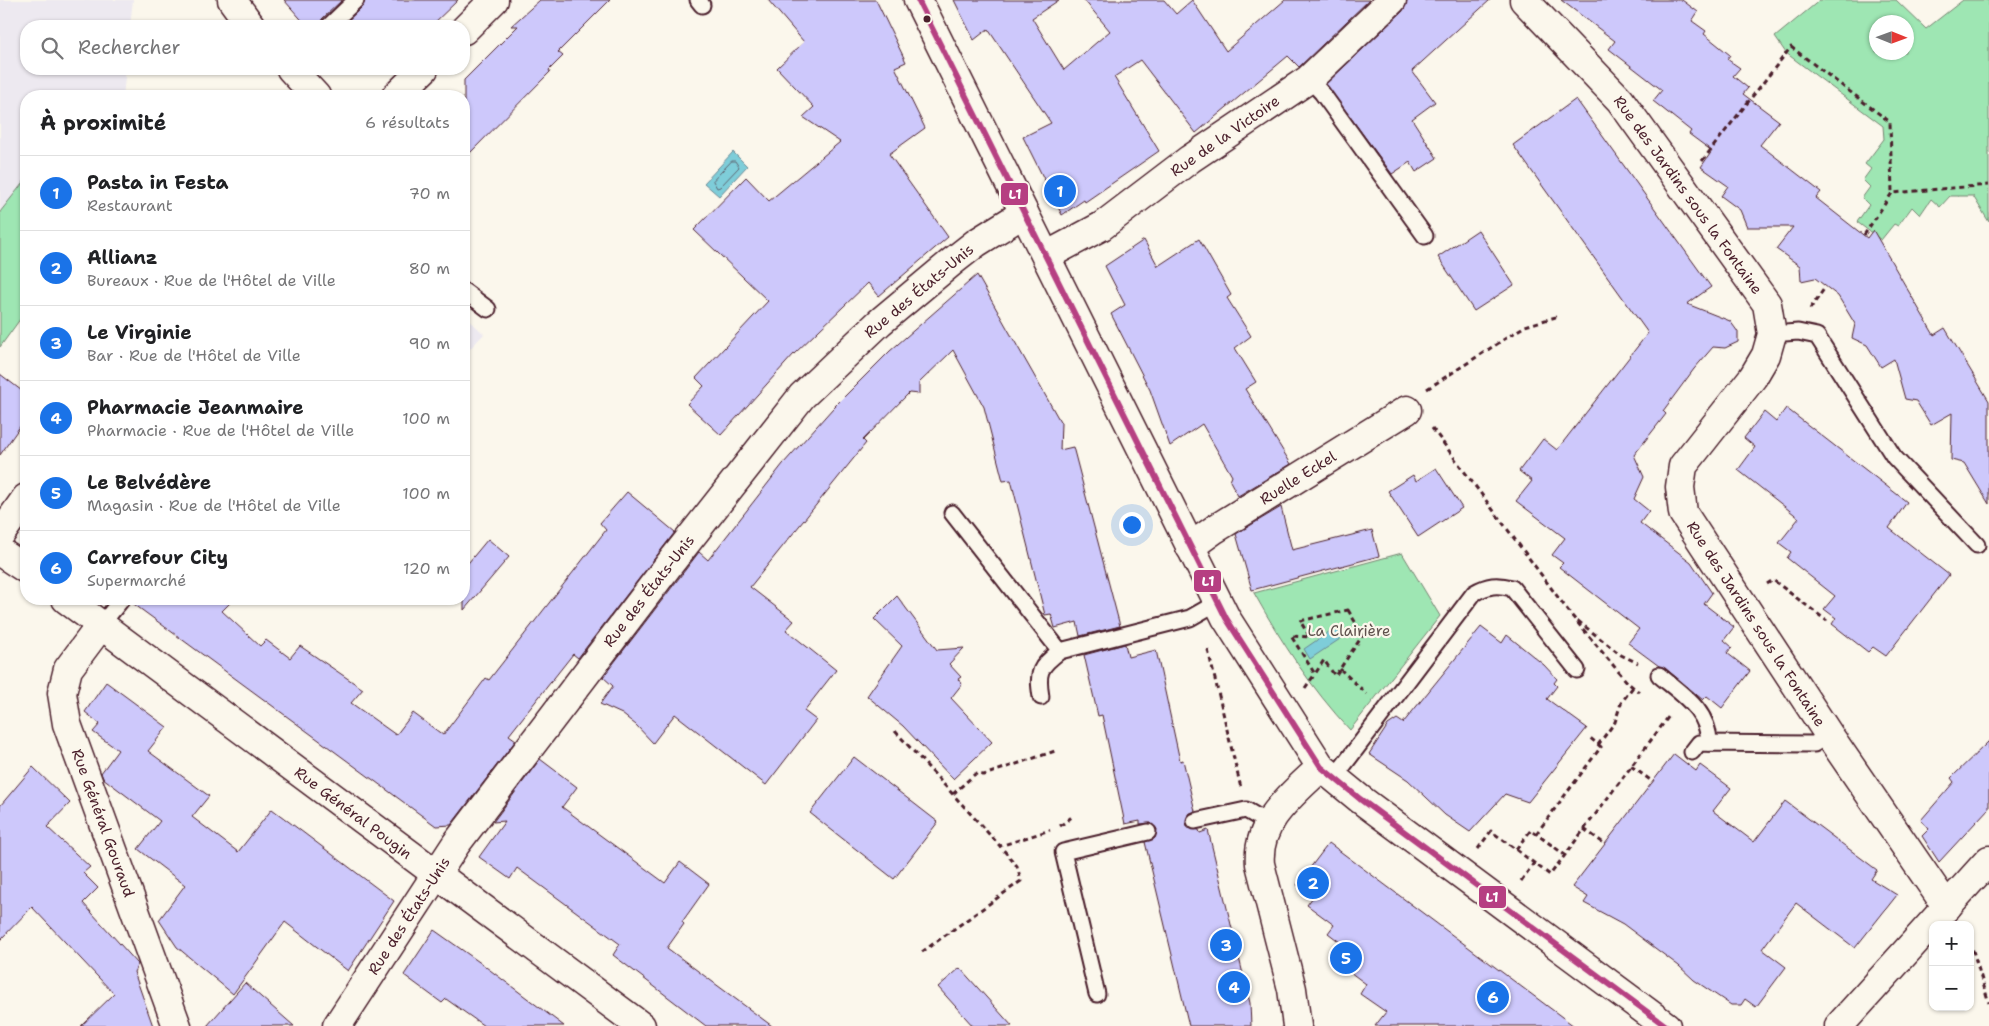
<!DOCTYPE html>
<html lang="fr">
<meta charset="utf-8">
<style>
body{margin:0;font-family:"Shantell Sans",sans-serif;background:#f6f6f6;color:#202124}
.controls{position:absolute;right:15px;bottom:15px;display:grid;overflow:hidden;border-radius:10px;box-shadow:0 1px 4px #0004}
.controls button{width:45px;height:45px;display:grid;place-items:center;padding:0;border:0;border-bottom:1px solid #e0e0e0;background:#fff;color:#202124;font:25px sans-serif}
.compass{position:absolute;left:1869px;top:15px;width:45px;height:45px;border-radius:50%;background:#fff;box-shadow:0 1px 4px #0004;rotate:91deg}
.you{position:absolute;left:1131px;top:524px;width:18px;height:18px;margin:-12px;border:4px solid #fff;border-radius:50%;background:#1a73e8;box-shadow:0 0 0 8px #1a73e833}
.badge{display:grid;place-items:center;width:32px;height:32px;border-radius:50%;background:#1a73e8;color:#fff;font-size:16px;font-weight:700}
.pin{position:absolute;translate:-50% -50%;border:2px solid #fff;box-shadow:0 1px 5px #0006}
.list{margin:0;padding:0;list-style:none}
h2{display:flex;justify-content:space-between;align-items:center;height:65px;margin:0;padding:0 20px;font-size:21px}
h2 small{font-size:16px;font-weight:400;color:#757577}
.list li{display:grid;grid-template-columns:32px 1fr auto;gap:15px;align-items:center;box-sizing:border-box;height:75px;padding:0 20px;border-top:1px solid #e0e0e0}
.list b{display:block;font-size:19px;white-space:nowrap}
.list p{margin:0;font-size:16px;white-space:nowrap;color:#757577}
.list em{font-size:16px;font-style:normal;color:#757577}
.icon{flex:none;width:28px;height:28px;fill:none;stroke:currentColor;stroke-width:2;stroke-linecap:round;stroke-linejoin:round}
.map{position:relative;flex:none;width:1989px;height:1026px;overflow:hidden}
.search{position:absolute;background:#fff;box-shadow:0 1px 4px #0004;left:20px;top:20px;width:450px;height:55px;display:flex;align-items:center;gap:12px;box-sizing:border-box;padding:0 18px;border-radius:20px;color:#757577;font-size:19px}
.panel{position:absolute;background:#fff;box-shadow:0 1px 4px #0004;left:20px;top:90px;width:450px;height:515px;border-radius:20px}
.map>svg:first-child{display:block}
.built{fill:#ede9f0}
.green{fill:#9ee6b3;stroke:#74826f;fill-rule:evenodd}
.water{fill:#7ecdd9;stroke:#698793}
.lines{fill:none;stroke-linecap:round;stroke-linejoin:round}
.shore{stroke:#5f6571;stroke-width:1}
.building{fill:#cdc8fb;stroke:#4a1f2b}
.lane-casing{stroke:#4a1f2b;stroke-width:19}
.street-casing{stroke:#4a1f2b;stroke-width:31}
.primary-casing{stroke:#4a1f2b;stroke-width:31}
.path{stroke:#4a1f2b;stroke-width:3;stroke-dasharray:5 4;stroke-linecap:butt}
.lane{stroke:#fbf7ec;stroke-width:15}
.street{stroke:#fbf7ec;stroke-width:28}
.primary{stroke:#fbf7ec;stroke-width:28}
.bus-1-casing{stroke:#fbf7ec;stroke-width:10}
.bus-1{stroke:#b63f82;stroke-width:6}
.bus-dot{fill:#4a1f2b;stroke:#fbf7ec;stroke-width:2}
.labels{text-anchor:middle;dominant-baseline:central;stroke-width:4.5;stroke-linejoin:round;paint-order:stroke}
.street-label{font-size:15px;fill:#4a1f2b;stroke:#fbf7ec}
.park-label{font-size:15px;fill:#5f514d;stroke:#fbf7ec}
.line-badge{stroke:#fbf7ec;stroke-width:2}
.badge-label{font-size:14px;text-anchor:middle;font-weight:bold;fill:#fff}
</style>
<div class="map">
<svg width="1989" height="1026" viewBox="0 0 1989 1026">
<rect width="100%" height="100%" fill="#fbf7ec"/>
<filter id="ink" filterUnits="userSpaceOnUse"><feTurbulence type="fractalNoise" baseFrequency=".02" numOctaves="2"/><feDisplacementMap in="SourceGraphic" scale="10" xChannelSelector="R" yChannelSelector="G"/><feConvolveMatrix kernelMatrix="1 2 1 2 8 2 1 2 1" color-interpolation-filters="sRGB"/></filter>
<g filter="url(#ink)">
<g class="built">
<polygon points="0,0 133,0 130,26 26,26 26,69 126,69 123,96 26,96 26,179 0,212"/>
<polygon points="464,315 484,334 464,355"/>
</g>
<g class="green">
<path d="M1820 0H1896L1926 29 1963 0H1989V222L1973 196H1950L1940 207 1931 199 1920 215 1912 207 1898 226 1894 224 1881 240 1857 222 1869 205 1862 198 1870 187 1863 180 1871 169 1865 164 1884 139 1883 126 1786 53 1775 37ZM1876 22H1906V52H1876Z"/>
<polygon points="26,179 26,311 0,347 0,212"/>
<path d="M1402 553 1440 616 1350 730C1311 688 1282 643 1254 593Z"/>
</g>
<g class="water">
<polygon points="733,152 747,166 719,196 704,183"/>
<polygon points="1336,627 1343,637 1310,659 1304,649"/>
</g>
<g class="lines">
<polygon class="shore" points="732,161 735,161 739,167 720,187 717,188 713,181"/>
</g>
<g class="building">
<polygon points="284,0 342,0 322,19 320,26 307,26"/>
<polygon points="365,0 458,0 431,26 342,26 362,7"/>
<polygon points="540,0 610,0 558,52 563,56 549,70 550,72 464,159 464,80 518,26 511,26"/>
<polygon points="768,0 876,0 906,62 895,67 925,128 889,154 948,237 879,296 868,283 794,354 721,435 687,404 704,386 696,378 768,301 694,230 746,177 769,201 840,142 803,117 814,107 777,68 804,42"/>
<polygon points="954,0 1059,0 1032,18 1064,70 1110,31 1084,0 1164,0 1176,14 1192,0 1226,51 1285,0 1369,0 1299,67 1288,56 1196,133 1140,60 1114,77 1159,151 1085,202 1084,200 1062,215 1023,137 1051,123 988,29 974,40"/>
<polygon points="1407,0 1490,0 1412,71 1435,102 1412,119 1437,158 1416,172 1410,162 1392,174 1326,84 1403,11"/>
<polygon points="1561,0 1682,0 1698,12 1692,21 1706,31 1704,34 1730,55 1727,59 1740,68 1733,76 1748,88 1743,94 1779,121 1760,145 1821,192 1816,198 1867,238 1873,230 1934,335 1945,328 1989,401 1989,504 1964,463 1951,460 1952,413 1931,425 1916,401 1905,399 1894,359 1881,367 1867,345 1852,338 1855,324 1838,296 1815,278 1801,281 1800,266 1776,249 1793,227 1747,227 1740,210 1721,196 1728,186 1701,167 1712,151 1689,134 1691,131 1653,101 1662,90 1609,49 1615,41"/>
<polygon points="1576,99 1711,287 1687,304 1730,321 1738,332 1738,342 1725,348 1713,347 1694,369 1663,411 1666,414 1634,455 1644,477 1634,499 1649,511 1640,523 1691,562 1712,593 1704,604 1734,627 1724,640 1732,647 1727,653 1750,671 1722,708 1707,696 1703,700 1665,668 1659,666 1628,643 1639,629 1559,567 1563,563 1552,555 1565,538 1516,501 1532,481 1519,471 1543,439 1557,450 1648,333 1513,145"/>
<polygon points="1478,230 1514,285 1474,311 1438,257"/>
<polygon points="1199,239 1231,295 1227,298 1251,336 1235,348 1256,382 1245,389 1291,464 1238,496 1230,481 1232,476 1202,424 1170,446 1150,390 1111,314 1125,305 1105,266 1144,240 1158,266"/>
<polygon points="977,275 1061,423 1060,450 1073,447 1120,626 1080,636 1077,622 1055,628 1051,614 1045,615 1011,480 1003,481 984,407 953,350 919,383 919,394 909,393 863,440 866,443 750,587 794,621 786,630 836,670 804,711 816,720 766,785 675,714 653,743 636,725 622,714 600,704 613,686 603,677 699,552 708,560 783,464 833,408 890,351"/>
<polygon points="0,374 26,394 26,418 0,455"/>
<polygon points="1786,408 1907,502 1889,528 1949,575 1886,656 1873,647 1868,652 1832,624 1836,618 1824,609 1835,596 1787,558 1791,552 1779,543 1799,518 1738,470 1755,447 1744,438 1764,412 1776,422"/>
<polygon points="1436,468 1462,508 1418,537 1388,491 1413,475 1416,481"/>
<polygon points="627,492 675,532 578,658 573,654 509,735 516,740 451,825 436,826 131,602 131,599 234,599 222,611 260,646 266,640 290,658 300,646 363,689 351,703 396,735 413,713 443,735 486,678 489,680 606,530 600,523"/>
<polygon points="1281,507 1292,550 1372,530 1379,556 1252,590 1236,534"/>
<polygon points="488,539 509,557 464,610 464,568"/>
<polygon points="897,596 937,650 964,648 949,664 961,677 958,679 962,684 951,698 992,742 953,779 903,726 867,696 902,646 874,619"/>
<polygon points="1481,627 1502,643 1507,635 1544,665 1557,679 1554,683 1557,686 1547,699 1587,728 1528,802 1505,794 1470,832 1445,815 1408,780 1369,754 1388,725 1397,719 1403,723"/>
<polygon points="1125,644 1128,657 1156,650 1180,761 1183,760 1195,811 1188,814 1186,823 1188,828 1199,830 1200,833 1208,830 1250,1003 1251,1026 1189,1026 1145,842 1155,838 1157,829 1151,823 1140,824 1140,821 1125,824 1102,715 1098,716 1084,655"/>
<polygon points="106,682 167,727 148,751 209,796 192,817 238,852 272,809 394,901 348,971 285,922 233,994 177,947 159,920 185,885 138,849 160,821 103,778 101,773 118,750 93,732 100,724 85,712"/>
<polygon points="1989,741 1989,808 1939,862 1922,836 1929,829 1921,820 1954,782 1951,778"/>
<polygon points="1674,754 1696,771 1700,765 1731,788 1713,811 1754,842 1785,801 1877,870 1871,879 1897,895 1855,948 1796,903 1762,949 1786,967 1756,1007 1745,999 1741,1005 1731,1005 1694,980 1679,966 1623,924 1584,903 1588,897 1572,887"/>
<polygon points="854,757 938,822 894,879 810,813"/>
<polygon points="540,759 577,787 562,807 665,883 680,862 709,884 682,922 684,924 667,948 772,1026 706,1026 613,955 620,944 517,868 510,879 479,857 505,821 493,822"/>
<polygon points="33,767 70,803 47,827 90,867 83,873 98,888 83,903 138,964 134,972 153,1026 81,1026 114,994 32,907 0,940 0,806"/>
<polygon points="1329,843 1574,1026 1375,1026 1386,1012 1360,994 1366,984 1331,958 1341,943 1328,933 1334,925 1307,905 1313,897 1297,885"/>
<polygon points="434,930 482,964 564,1026 484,1026 446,999 442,1003 404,975"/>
<polygon points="960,968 1012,1026 973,1026 938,987"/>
<polygon points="245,983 294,1026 207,1026"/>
</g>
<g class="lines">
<defs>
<g id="lane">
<polyline points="698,0 702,5"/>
<polyline points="329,26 356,0"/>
<polyline points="1309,79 1322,93 1425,236"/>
<polyline points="464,291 488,309"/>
<polyline points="1772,334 1798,332 1817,336 1894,457 1977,545"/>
<polyline points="952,513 1060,651 1190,618 1218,602"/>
<polyline points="101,625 122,599"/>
<path d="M1659 675C1681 694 1709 710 1709 743"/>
<path d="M1041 697C1037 672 1039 667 1060 651"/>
<polyline points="1692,752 1699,743 1814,744 1829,735"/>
<path d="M1334 778 1474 593C1488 585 1497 584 1512 588L1577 670"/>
<polyline points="1195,821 1246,810 1268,823"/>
<polyline points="1097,994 1063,852 1148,832"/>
</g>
<g id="street">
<polyline points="232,0 251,26"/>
<polyline points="1524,0 1620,100 1767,304 1772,334 1766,355 1753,377 1683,466 1680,487 1683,513 1829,735 1947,907"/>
<polyline points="464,30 494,0"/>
<polyline points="291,69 316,96"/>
<polyline points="396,96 424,69"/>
<polyline points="1046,256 1102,226 1190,159 1309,79 1392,0"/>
<polyline points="0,535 26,498"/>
<polyline points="1190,547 1215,529 1407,410"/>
<polyline points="0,552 26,569"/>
<polyline points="66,599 641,1026"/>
<polyline points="101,625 68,669 62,693 67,724 177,1026"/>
<polyline points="337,1026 456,844 668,566 802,396 880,322 953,261 976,243 1024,213"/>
<path d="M1297 1026 1292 989 1260 864C1256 821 1293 794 1321 767"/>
<polyline points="1839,1026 1989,860"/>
</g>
<polyline id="primary" points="918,0 1226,618 1321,767 1360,799 1666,1026"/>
</defs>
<use href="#lane" class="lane-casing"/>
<use href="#street" class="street-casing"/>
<use href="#primary" class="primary-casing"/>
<g class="path">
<polyline points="1702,161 1791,47 1890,122 1892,193"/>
<polyline points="1864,235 1892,193 1989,185"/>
<polyline points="1810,309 1824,289"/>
<polyline points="1427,389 1525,326 1559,316"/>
<polyline points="1432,428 1572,616 1628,683 1639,692"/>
<polyline points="1767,584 1773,580 1827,621"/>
<polygon points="1348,610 1363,635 1335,676 1324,660 1315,674 1291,636 1310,637 1300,621"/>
<polyline points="1578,621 1621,655 1638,663"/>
<polyline points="1208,650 1241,788"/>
<polyline points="1340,669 1367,694"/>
<polyline points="1305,688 1315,674"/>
<polyline points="895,731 1000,846 1050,830"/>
<polyline points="1598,745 1615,722 1621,703 1633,687"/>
<polyline points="1631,766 1653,782"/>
<polyline points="953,794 975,774 984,775 1055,751"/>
<polyline points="1060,826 1073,816"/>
<polyline points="1584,829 1605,844"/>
<polyline points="1536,834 1601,747 1588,736"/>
<polyline points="1478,849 1491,831 1550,875 1669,716 1668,715"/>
<polyline points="1516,849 1531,830 1565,855"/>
<polyline points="1521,881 1534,863"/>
<polyline points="1970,941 1989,1003"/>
<polyline points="922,952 1021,881 1017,866 1000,846"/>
</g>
<use href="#lane" class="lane"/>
<use href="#street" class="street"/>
<use href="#primary" class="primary"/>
<defs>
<polyline id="bus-1" points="918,0 1226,618 1321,767 1360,799 1666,1026"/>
</defs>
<use href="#bus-1" class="bus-1-casing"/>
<use href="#bus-1" class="bus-1"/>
</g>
</g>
<circle class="bus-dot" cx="927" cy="19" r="4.5"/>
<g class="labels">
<g class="street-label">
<text transform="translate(1225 136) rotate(-35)">Rue de la Victoire</text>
<text transform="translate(1688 195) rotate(54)">Rue des Jardins sous la Fontaine</text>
<text transform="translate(919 291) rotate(-40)">Rue des États-Unis</text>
<text transform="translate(1298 478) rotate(-32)">Ruelle Eckel</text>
<text transform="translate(649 591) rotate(-52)">Rue des États-Unis</text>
<text transform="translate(1756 624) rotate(57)">Rue des Jardins sous la Fontaine</text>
<text transform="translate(353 813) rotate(37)">Rue Général Pougin</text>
<text transform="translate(103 823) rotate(70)">Rue Général Gouraud</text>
<text transform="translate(409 916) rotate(-57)">Rue des États-Unis</text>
</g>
<g class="park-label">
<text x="1349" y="631">La Clairière</text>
</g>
</g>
<g class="line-badge">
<rect x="1000" y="182" width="29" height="24" rx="5" fill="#b63f82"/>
<rect x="1193" y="569" width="29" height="24" rx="5" fill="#b63f82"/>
<rect x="1478" y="885" width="29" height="24" rx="5" fill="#b63f82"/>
</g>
<g class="badge-label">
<text x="1015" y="199">L1</text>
<text x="1208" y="586">L1</text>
<text x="1492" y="902">L1</text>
</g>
</svg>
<div class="controls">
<button>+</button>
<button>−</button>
</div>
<svg class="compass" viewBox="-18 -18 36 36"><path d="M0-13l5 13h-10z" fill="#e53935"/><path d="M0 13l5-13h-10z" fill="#757577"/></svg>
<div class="you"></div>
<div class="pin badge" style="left:1060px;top:191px">1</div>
<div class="pin badge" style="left:1313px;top:883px">2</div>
<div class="pin badge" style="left:1226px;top:945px">3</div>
<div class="pin badge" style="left:1234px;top:987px">4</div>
<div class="pin badge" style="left:1346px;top:958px">5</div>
<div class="pin badge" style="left:1493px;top:997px">6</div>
<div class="search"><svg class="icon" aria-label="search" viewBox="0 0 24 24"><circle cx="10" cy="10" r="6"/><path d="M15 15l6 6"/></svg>Rechercher</div>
<section class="panel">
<h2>À proximité<small>6 résultats</small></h2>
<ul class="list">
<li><span class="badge">1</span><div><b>Pasta in Festa</b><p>Restaurant</p></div><em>70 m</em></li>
<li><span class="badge">2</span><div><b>Allianz</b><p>Bureaux · Rue de l'Hôtel de Ville</p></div><em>80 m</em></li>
<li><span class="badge">3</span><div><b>Le Virginie</b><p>Bar · Rue de l'Hôtel de Ville</p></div><em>90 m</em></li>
<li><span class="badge">4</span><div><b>Pharmacie Jeanmaire</b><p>Pharmacie · Rue de l'Hôtel de Ville</p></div><em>100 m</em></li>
<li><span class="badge">5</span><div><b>Le Belvédère</b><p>Magasin · Rue de l'Hôtel de Ville</p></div><em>100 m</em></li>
<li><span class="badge">6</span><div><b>Carrefour City</b><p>Supermarché</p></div><em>120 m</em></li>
</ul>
</section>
</div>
